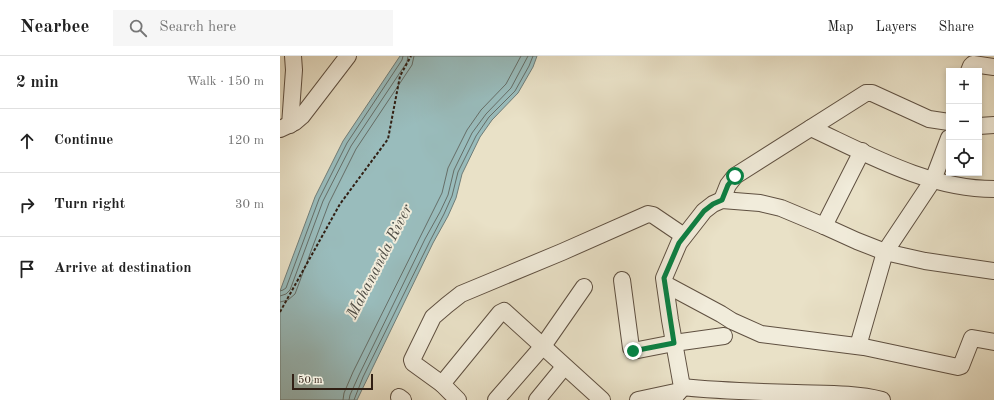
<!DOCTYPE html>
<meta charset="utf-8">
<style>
body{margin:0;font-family:"Old Standard TT",serif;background:#f6f6f6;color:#222}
.controls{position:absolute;right:12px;top:12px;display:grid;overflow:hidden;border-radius:0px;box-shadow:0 2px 6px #0003}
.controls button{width:36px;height:36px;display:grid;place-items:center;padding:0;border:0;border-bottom:1px solid #e0e0e0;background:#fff;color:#222;font:20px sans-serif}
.scale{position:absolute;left:12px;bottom:10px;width:81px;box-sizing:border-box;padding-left:4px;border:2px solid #311f14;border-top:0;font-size:11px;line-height:14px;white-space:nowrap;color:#311f14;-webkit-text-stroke:3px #f1ecdb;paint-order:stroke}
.stop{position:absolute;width:12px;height:12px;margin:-9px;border:3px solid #0b8043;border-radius:50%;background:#fff}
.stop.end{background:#0b8043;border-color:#fff;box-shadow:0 1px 4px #0008}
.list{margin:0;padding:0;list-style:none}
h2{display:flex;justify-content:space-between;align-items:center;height:52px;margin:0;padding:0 16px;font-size:17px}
h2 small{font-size:13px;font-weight:400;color:#767676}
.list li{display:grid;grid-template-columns:26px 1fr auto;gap:12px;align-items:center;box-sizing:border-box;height:64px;padding:0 16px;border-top:1px solid #e0e0e0}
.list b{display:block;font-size:15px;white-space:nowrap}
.list em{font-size:13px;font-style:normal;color:#767676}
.icon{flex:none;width:22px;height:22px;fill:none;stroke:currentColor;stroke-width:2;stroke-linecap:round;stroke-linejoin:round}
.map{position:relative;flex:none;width:714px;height:344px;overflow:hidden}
header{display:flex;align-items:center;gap:24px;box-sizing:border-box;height:56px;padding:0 20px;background:#fff;border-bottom:1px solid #e0e0e0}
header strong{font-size:19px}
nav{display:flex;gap:22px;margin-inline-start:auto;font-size:14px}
.search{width:280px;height:36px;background:#f6f6f6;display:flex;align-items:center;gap:10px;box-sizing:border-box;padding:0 14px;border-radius:0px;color:#767676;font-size:15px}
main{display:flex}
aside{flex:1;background:#fff}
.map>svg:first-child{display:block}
.water{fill:#99bcbc;stroke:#6f7d79}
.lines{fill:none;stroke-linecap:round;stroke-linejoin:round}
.shore{stroke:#656e68;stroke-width:1}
.minor-casing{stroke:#5f5041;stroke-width:18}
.path{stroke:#311f14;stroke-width:2;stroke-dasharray:3 2;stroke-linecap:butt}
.minor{stroke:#f1ecdb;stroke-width:16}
.route{stroke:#0b8043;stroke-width:5}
.labels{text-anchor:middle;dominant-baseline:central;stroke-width:4;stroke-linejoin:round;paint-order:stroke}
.water-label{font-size:16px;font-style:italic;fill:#504e46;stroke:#f1ecdb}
</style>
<header>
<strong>Nearbee</strong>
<div class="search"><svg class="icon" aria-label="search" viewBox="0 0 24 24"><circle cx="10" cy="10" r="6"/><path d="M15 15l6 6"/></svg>Search here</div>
<nav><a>Map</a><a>Layers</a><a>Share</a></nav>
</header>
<main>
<aside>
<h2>2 min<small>Walk · 150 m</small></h2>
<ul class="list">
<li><svg class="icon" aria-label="ahead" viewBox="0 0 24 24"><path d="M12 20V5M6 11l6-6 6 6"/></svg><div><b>Continue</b></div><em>120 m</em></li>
<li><svg class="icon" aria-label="right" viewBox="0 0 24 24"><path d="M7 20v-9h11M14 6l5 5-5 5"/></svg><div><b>Turn right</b></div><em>30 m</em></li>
<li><svg class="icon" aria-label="arrive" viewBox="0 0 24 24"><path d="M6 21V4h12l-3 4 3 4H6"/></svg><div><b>Arrive at destination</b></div></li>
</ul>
</aside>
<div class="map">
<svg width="714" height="344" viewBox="0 0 714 344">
<rect width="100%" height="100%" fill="#e9e1c7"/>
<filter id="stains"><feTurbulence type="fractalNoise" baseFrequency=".005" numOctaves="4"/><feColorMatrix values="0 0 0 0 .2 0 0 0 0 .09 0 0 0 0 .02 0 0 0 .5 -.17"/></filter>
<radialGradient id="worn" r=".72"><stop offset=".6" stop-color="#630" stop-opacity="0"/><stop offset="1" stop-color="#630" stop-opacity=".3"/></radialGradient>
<polygon class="water" points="120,0 257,0 253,11 238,37 212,64 200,81 182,118 176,142 168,160 153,187 77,344 0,344 0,235 35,141 63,85"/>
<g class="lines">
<g class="shore">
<polyline points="0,235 3,234 6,232 39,143 67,87 122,4 123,0"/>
<polyline points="0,240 6,238 10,234 43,145 71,90 127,6 128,0"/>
<polyline points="0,246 8,244 15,238 49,147 76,93 132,9 134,0"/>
<polyline points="63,344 64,337 73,316 162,137 168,112 187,74 201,54 226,28 241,0"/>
<polyline points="69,344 70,339 79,319 145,183 160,156 168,139 174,114 192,77 206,58 231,32 248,0"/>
<polyline points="74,344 83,321 150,185 164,158 172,140 178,116 196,80 209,61 235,35 249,10 253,0"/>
</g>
<defs>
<g id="minor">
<polyline points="689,15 691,10 693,8 714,11"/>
<polyline points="10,69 14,14 13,0"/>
<polyline points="699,70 714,69"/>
<path d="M531 72C589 99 649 133 714 133"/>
<polyline points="0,73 15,66 22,60 68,0"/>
<polyline points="442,144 448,129 455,120 586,37 592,37 649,63 669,66"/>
<polyline points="544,170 582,95"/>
<polyline points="342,224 351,292 353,295 394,287 444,280"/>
<polyline points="385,228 441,258 452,265 481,278 584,291 678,311 681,310 692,282 714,286"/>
<polyline points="578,290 605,196 653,124 669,82"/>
<polyline points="162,328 220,257 224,255 322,344"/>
<polyline points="402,331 390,264 384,222 399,187 424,155 433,148 442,144 480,147 501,152 544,170 577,185 605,196 645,205 714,215"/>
<polyline points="119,341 123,344"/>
<polyline points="178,344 162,328 133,307 132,304 153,261 167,249 181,238 282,196 368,158 373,159 404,180"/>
<polyline points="216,344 263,290 304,231"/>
<polyline points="257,344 284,311"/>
<polyline points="358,344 400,335"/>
<path d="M393 344 402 331C440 335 478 336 516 337 545 338 574 337 602 344"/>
</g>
</defs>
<use href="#minor" class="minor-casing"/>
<polyline class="path" points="0,256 60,148 108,83 120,20 131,0"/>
<use href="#minor" class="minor"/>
</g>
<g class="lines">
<polyline class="route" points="353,295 394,287 384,222 399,187 424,155 433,148 442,144 448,129 455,120"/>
</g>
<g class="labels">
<g class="water-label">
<text transform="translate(100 206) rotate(-63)">Mahananda River</text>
</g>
</g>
<rect width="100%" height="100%" filter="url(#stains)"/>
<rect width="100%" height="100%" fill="url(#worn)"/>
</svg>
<div class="controls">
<button>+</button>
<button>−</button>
<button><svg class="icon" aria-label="locate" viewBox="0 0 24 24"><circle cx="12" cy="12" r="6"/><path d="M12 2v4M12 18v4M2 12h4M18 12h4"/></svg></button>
</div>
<div class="scale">50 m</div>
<div class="stop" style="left:455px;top:120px"></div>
<div class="stop end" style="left:353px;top:295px"></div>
</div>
</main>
